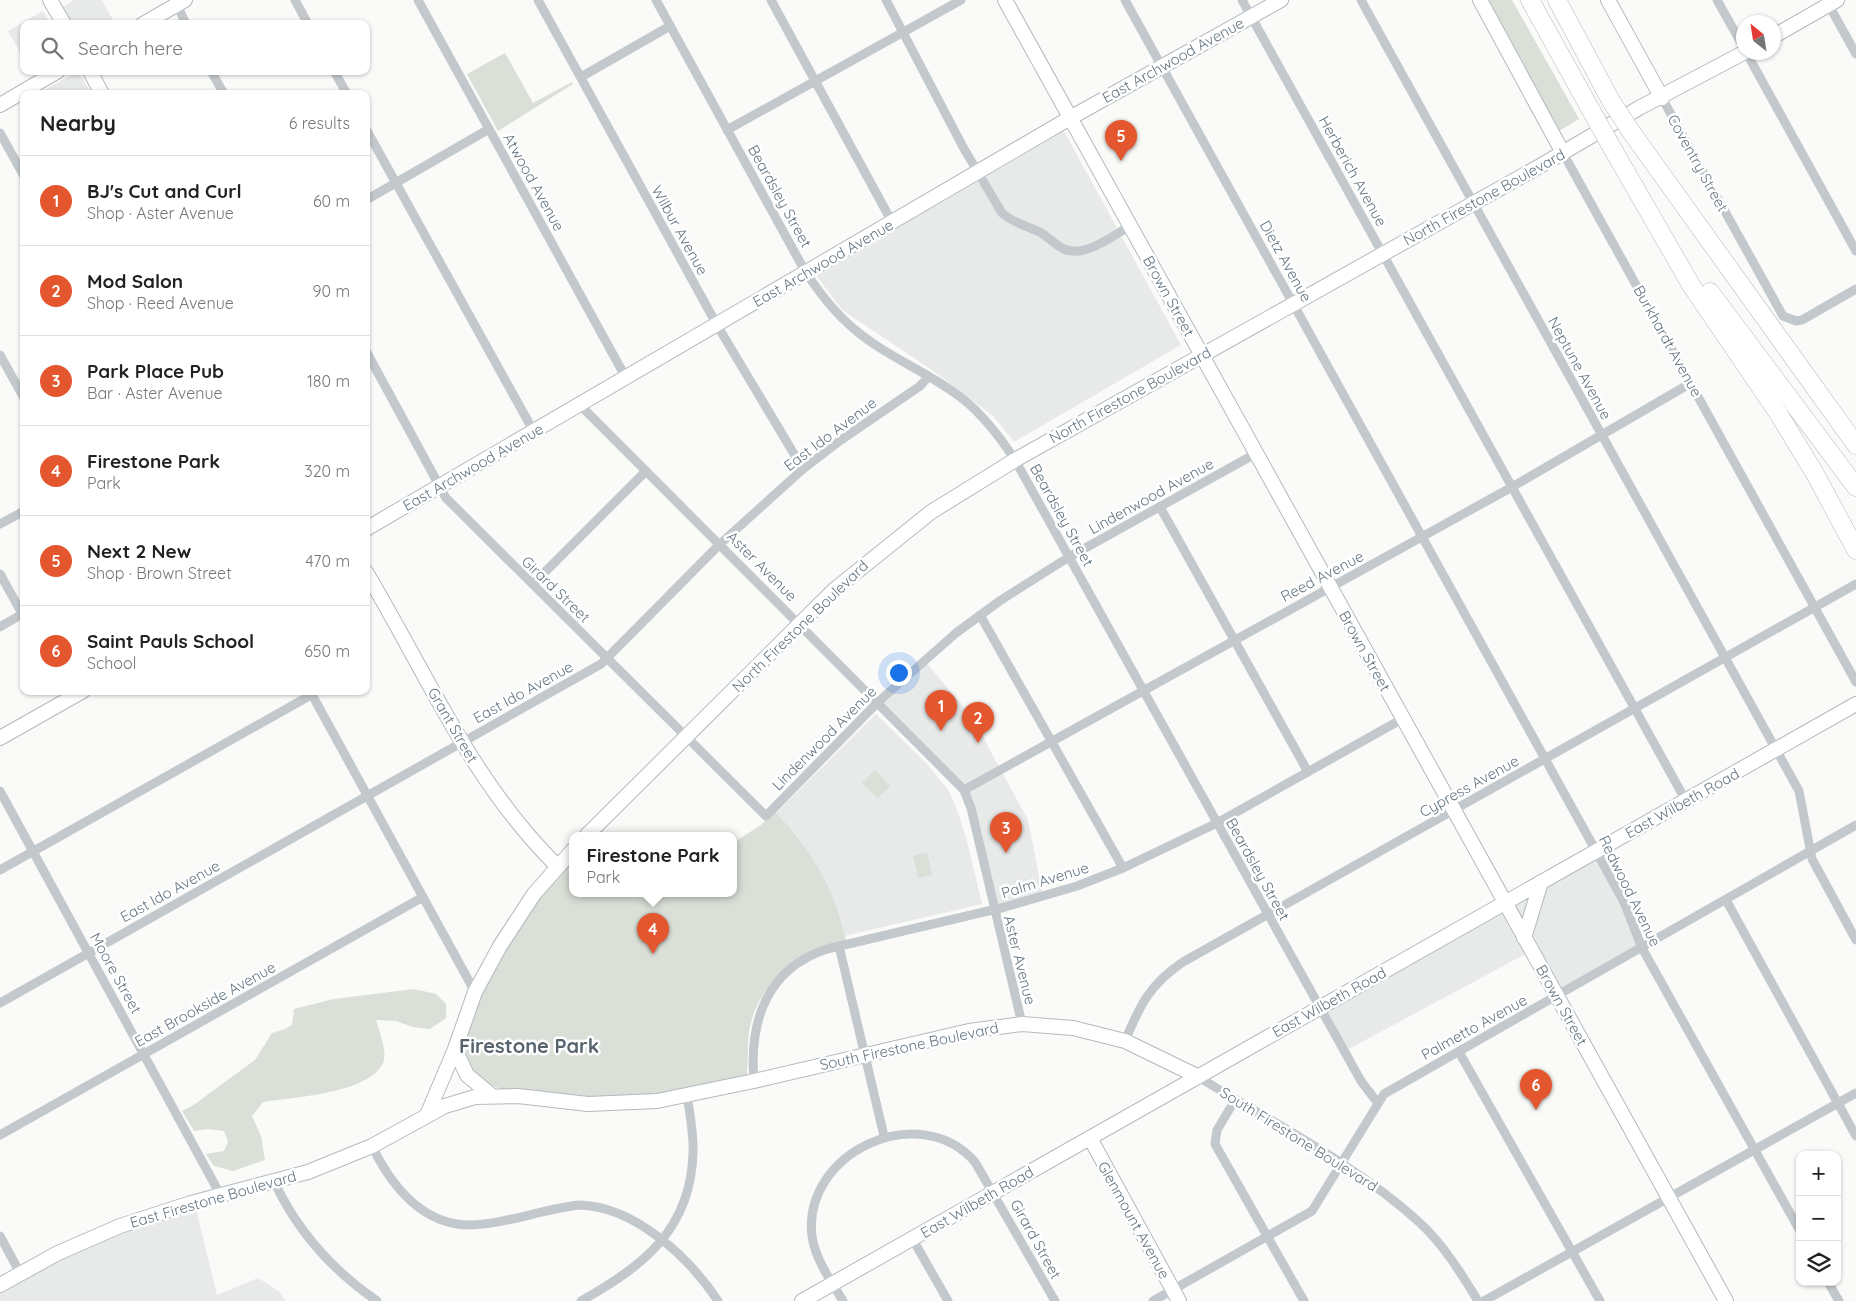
<!DOCTYPE html>
<meta charset="utf-8">
<style>
body{margin:0;font-family:Quicksand,sans-serif;background:#f6f6f6;color:#222}
.controls{position:absolute;right:15px;bottom:15px;display:grid;overflow:hidden;border-radius:10px;box-shadow:0 1px 4px #0004}
.controls button{width:45px;height:45px;display:grid;place-items:center;padding:0;border:0;border-bottom:1px solid #e0e0e0;background:#fff;color:#222;font:25px sans-serif}
.compass{position:absolute;left:1736px;top:15px;width:45px;height:45px;border-radius:50%;background:#fff;box-shadow:0 1px 4px #0004;rotate:330deg}
.you{position:absolute;left:898px;top:672px;width:18px;height:18px;margin:-12px;border:4px solid #fff;border-radius:50%;background:#1a73e8;box-shadow:0 0 0 8px #1a73e833}
.badge{display:grid;place-items:center;width:32px;height:32px;border-radius:50%;background:#e4572e;color:#fff;font-size:16px;font-weight:700}
.pin{position:absolute;translate:-50% -41px;filter:drop-shadow(0 1px 2px #0008)}
.pin::after{content:'';position:absolute;top:26px;width:18px;height:15px;background:inherit;clip-path:polygon(0 0,100% 0,50% 100%)}
.popup{position:absolute;left:569px;top:832px;width:168px;height:65px;box-sizing:border-box;display:grid;place-content:center;border-radius:10px;background:#fff;filter:drop-shadow(0 1px 4px #0005);font-size:16px;white-space:nowrap;color:#767676}
.popup b{font-size:19px;color:#222}
.popup::after{content:'';position:absolute;left:50%;top:100%;margin-left:-10px;border:10px solid transparent;border-top-color:#fff}
.list{margin:0;padding:0;list-style:none}
h2{display:flex;justify-content:space-between;align-items:center;height:65px;margin:0;padding:0 20px;font-size:21px}
h2 small{font-size:16px;font-weight:400;color:#767676}
.list li{display:grid;grid-template-columns:32px 1fr auto;gap:15px;align-items:center;box-sizing:border-box;height:90px;padding:0 20px;border-top:1px solid #e0e0e0}
.list b{display:block;font-size:19px;white-space:nowrap}
.list p{margin:0;font-size:16px;white-space:nowrap;color:#767676}
.list em{font-size:16px;font-style:normal;color:#767676}
.icon{flex:none;width:28px;height:28px;fill:none;stroke:currentColor;stroke-width:2;stroke-linecap:round;stroke-linejoin:round}
.map{position:relative;flex:none;width:1856px;height:1301px;overflow:hidden}
.search{position:absolute;background:#fff;box-shadow:0 1px 4px #0004;left:20px;top:20px;width:350px;height:55px;display:flex;align-items:center;gap:12px;box-sizing:border-box;padding:0 18px;border-radius:10px;color:#767676;font-size:19px}
.panel{position:absolute;background:#fff;box-shadow:0 1px 4px #0004;left:20px;top:90px;width:350px;height:605px;border-radius:10px}
.map>svg:first-child{display:block}
.built{fill:#e8e9e9}
.green{fill:#dadfd7}
.lines{fill:none;stroke-linecap:round;stroke-linejoin:round}
.secondary-casing{stroke:#b3babf;stroke-width:16}
.highway-casing{stroke:#b4b9bd;stroke-width:19}
.street{stroke:#c3c8cc;stroke-width:9}
.secondary{stroke:#fff;stroke-width:14}
.highway{stroke:#fff;stroke-width:18}
.highway-bridge-casing{stroke:#b4b9bd;stroke-width:19;stroke-linecap:butt}
.highway-bridge{stroke:#fff;stroke-width:18}
.labels{text-anchor:middle;dominant-baseline:central;stroke-width:5;stroke-linejoin:round;paint-order:stroke}
.street-label{font-size:15px;fill:#657683;stroke:#fff}
.district-label{font-size:20px;font-weight:bold;fill:#57646e;stroke:#fff}
</style>
<div class="map">
<svg width="1856" height="1301" viewBox="0 0 1856 1301">
<rect width="100%" height="100%" fill="#fafaf8"/>
<g class="built">
<polygon points="74,0 102,0 115,24 64,24 56,11"/>
<polygon points="43,11 51,24 24,24 24,59 8,31"/>
<polygon points="78,71 92,94 42,94 41,92"/>
<polygon points="1064,131 1181,345 1014,442 993,416 932,370 842,310 816,275"/>
<polygon points="924,660 972,717 1028,820 1043,896 994,910 964,790 878,702"/>
<polygon points="876,714 927,764 948,790 956,807 966,837 982,904 844,936 836,907 814,861 796,835 775,814"/>
<polygon points="1596,851 1642,948 1557,997 1531,951 1345,1051 1320,1007"/>
<polygon points="196,1209 217,1295 258,1278 280,1292 285,1301 0,1301 0,1290 97,1241 177,1212"/>
</g>
<g class="green">
<polygon points="1484,0 1512,0 1579,119 1556,133"/>
<polygon points="505,53 533,103 572,82 573,84 498,131 467,74"/>
<polygon points="875,770 890,786 878,798 862,783"/>
<path d="M774 811C801 838 823 870 836 906 840 917 842 929 846 940 800 951 757 982 749 1032 747 1042 749 1070 746 1077L669 1094 611 1099 555 1096 501 1089 483 1082 473 1072 462 1049 465 1034 476 1005 514 929 573 856V893H733V843L761 825Z"/>
<polygon points="927,853 932,875 918,878 913,856"/>
<path d="M414 989 436 994 446 1004V1018L430 1029 413 1027 396 1021 376 1020C379 1032 389 1053 382 1065 365 1094 293 1097 263 1102L252 1116 261 1136 265 1160 233 1171 214 1166 206 1154 224 1151 228 1142 224 1131 208 1129 194 1131 182 1111 195 1104 255 1060 272 1033 285 1029 292 1025 294 1009 334 999Z"/>
</g>
<g class="lines">
<defs>
<g id="secondary">
<polyline points="50,0 64,24"/>
<polyline points="1005,0 1726,1301"/>
<polyline points="1480,0 1563,153"/>
<polyline points="1608,0 1662,98"/>
<polyline points="143,24 185,0"/>
<polyline points="1774,36 1837,0"/>
<polyline points="90,71 102,94"/>
<polyline points="0,105 58,71"/>
<polyline points="366,529 1070,118 1281,0"/>
<path d="M366 572C427 674 471 781 557 866"/>
<polyline points="0,738 83,691"/>
<polyline points="587,835 834,590 931,512 1015,460 1540,166 1639,108 1745,52"/>
<polyline points="1524,938 1541,882"/>
<polyline points="455,1049 467,1075 491,1095"/>
<polyline points="427,1115 455,1049 475,992 500,946 534,894 573,850"/>
<polyline points="1090,1138 1179,1301"/>
<polyline points="0,1285 58,1253 120,1226 191,1203 308,1172 372,1146 445,1106 475,1097 518,1096 588,1104 657,1101 754,1081 969,1031 1022,1024 1073,1028 1125,1041 1197,1076"/>
<polyline points="802,1301 1856,704"/>
</g>
<g id="highway">
<polyline points="1530,0 1592,112"/>
<polyline points="1557,0 1611,101"/>
<polyline points="1632,133 1856,445"/>
<polyline points="1611,146 1691,285 1778,413 1814,472 1856,550"/>
<polyline points="1710,292 1856,487"/>
</g>
</defs>
<use href="#secondary" class="secondary-casing"/>
<use href="#highway" class="highway-casing"/>
<g class="street">
<polyline points="295,0 308,24"/>
<polyline points="418,0 626,378"/>
<polyline points="538,0 717,325 803,469"/>
<path d="M656 0 806 273C820 293 834 312 853 328 886 357 929 372 963 399 984 416 1000 437 1015 460L1361 1081 1377 1102"/>
<polyline points="771,0 892,222"/>
<path d="M886 0 963 147 1002 213C1013 223 1027 226 1040 232 1048 237 1054 244 1062 248 1083 260 1112 236 1130 226"/>
<polyline points="1125,0 1596,851 1624,902 1642,948 1800,1231"/>
<polyline points="1242,0 1686,801"/>
<polyline points="1361,0 1799,791 1812,859 1856,940"/>
<polyline points="1717,0 1744,48"/>
<polyline points="1826,0 1856,54"/>
<polyline points="177,5 186,24"/>
<polyline points="1746,52 1856,251"/>
<polyline points="211,71 224,94"/>
<polyline points="334,71 347,94"/>
<polyline points="581,77 670,26"/>
<polyline points="1662,98 1783,316 1796,321 1802,320 1856,289"/>
<polyline points="366,129 534,432"/>
<polyline points="727,130 961,0"/>
<polyline points="0,133 24,176"/>
<polyline points="1563,153 1856,682"/>
<polyline points="366,200 489,129"/>
<polyline points="366,351 446,498 766,816 878,702 956,633 1001,600 1069,557 1255,454"/>
<polyline points="0,355 24,398"/>
<polyline points="580,405 964,790 971,808 1022,1024"/>
<polyline points="1160,507 1308,772"/>
<polyline points="0,524 24,511"/>
<polyline points="0,574 24,617"/>
<polyline points="533,584 646,471"/>
<polyline points="980,615 1123,868"/>
<polyline points="0,627 22,614"/>
<polyline points="310,691 475,992"/>
<polyline points="964,790 1512,487 1691,383"/>
<polyline points="0,791 221,1196"/>
<polyline points="0,870 311,695"/>
<polyline points="1726,900 1856,1136"/>
<polyline points="839,946 884,1136"/>
<polyline points="0,1003 601,664 720,544 803,469 841,440 920,386 928,377"/>
<path d="M1125 1041C1140 1005 1150 984 1183 962L1856 584"/>
<polyline points="1459,1052 1600,1301"/>
<path d="M1197 1076C1272 1123 1353 1162 1419 1222 1443 1244 1461 1273 1478 1301"/>
<path d="M754 1081C749 1022 766 969 827 949L1005 907 1077 886 1123 868 1217 823 1402 719"/>
<polyline points="1235,1100 1217,1130 1215,1144 1304,1301"/>
<polyline points="0,1135 423,897"/>
<path d="M372 1146C391 1185 422 1225 470 1225 506 1224 543 1209 579 1205 634 1206 689 1257 718 1301"/>
<path d="M274 1181C297 1231 332 1270 377 1301"/>
<polyline points="0,1236 20,1273"/>
<polyline points="912,1238 948,1301"/>
<polyline points="1828,1282 1839,1301"/>
<path d="M581 1301C642 1267 691 1230 693 1153 694 1134 690 1115 687 1096"/>
<path d="M843 1301C831 1281 815 1259 812 1236 802 1153 919 1098 975 1162L1055 1301"/>
<polyline points="1153,1301 1312,1211 1384,1094 1856,825"/>
<polyline points="1484,1301 1856,1093"/>
</g>
<use href="#secondary" class="secondary"/>
<use href="#highway" class="highway"/>
<defs>
<g id="highway-bridge">
<polyline points="1611,101 1632,133"/>
<polyline points="1592,112 1611,146"/>
</g>
</defs>
<use href="#highway-bridge" class="highway-bridge-casing"/>
<use href="#highway-bridge" class="highway-bridge"/>
</g>
<g class="labels">
<g class="street-label">
<text transform="translate(1173 60) rotate(-29)">East Archwood Avenue</text>
<text transform="translate(1698 163) rotate(61)">Coventry Street</text>
<text transform="translate(1353 171) rotate(61)">Herberich Avenue</text>
<text transform="translate(534 182) rotate(61)">Atwood Avenue</text>
<text transform="translate(780 196) rotate(61)">Beardsley Street</text>
<text transform="translate(1484 197) rotate(-29)">North Firestone Boulevard</text>
<text transform="translate(680 230) rotate(61)">Wilbur Avenue</text>
<text transform="translate(1286 261) rotate(61)">Dietz Avenue</text>
<text transform="translate(823 263) rotate(-30)">East Archwood Avenue</text>
<text transform="translate(1169 296) rotate(61)">Brown Street</text>
<text transform="translate(1668 341) rotate(61)">Burkhardt Avenue</text>
<text transform="translate(1580 368) rotate(61)">Neptune Avenue</text>
<text transform="translate(1130 395) rotate(-29)">North Firestone Boulevard</text>
<text transform="translate(830 434) rotate(-37)">East Ido Avenue</text>
<text transform="translate(473 467) rotate(-30)">East Archwood Avenue</text>
<text transform="translate(1151 496) rotate(-29)">Lindenwood Avenue</text>
<text transform="translate(1062 515) rotate(61)">Beardsley Street</text>
<text transform="translate(762 566) rotate(45)">Aster Avenue</text>
<text transform="translate(1322 576) rotate(-28)">Reed Avenue</text>
<text transform="translate(556 589) rotate(44)">Girard Street</text>
<text transform="translate(800 626) rotate(-44)">North Firestone Boulevard</text>
<text transform="translate(1365 651) rotate(61)">Brown Street</text>
<text transform="translate(523 692) rotate(-29)">East Ido Avenue</text>
<text transform="translate(453 725) rotate(60)">Grant Street</text>
<text transform="translate(824 738) rotate(-45)">Lindenwood Avenue</text>
<text transform="translate(1469 786) rotate(-29)">Cypress Avenue</text>
<text transform="translate(1682 803) rotate(-29)">East Wilbeth Road</text>
<text transform="translate(1258 869) rotate(61)">Beardsley Street</text>
<text transform="translate(1045 880) rotate(-17)">Palm Avenue</text>
<text transform="translate(170 891) rotate(-29)">East Ido Avenue</text>
<text transform="translate(1630 891) rotate(64)">Redwood Avenue</text>
<text transform="translate(1020 960) rotate(76)">Aster Avenue</text>
<text transform="translate(116 973) rotate(61)">Moore Street</text>
<text transform="translate(1329 1002) rotate(-29)">East Wilbeth Road</text>
<text transform="translate(205 1004) rotate(-29)">East Brookside Avenue</text>
<text transform="translate(1562 1005) rotate(61)">Brown Street</text>
<text transform="translate(1474 1027) rotate(-29)">Palmetto Avenue</text>
<text transform="translate(909 1046) rotate(-12)">South Firestone Boulevard</text>
<text transform="translate(1299 1139) rotate(32)">South Firestone Boulevard</text>
<text transform="translate(213 1199) rotate(-16)">East Firestone Boulevard</text>
<text transform="translate(977 1202) rotate(-30)">East Wilbeth Road</text>
<text transform="translate(1134 1220) rotate(61)">Glenmount Avenue</text>
<text transform="translate(1036 1239) rotate(61)">Girard Street</text>
</g>
<g class="district-label">
<text x="529" y="1045">Firestone Park</text>
</g>
</g>
</svg>
<div class="controls">
<button>+</button>
<button>−</button>
<button><svg class="icon" aria-label="layers" viewBox="0 0 24 24"><path d="M12 4l9 5-9 5-9-5zM3 14l9 5 9-5"/></svg></button>
</div>
<svg class="compass" viewBox="-18 -18 36 36"><path d="M0-13l5 13h-10z" fill="#e53935"/><path d="M0 13l5-13h-10z" fill="#767676"/></svg>
<div class="you"></div>
<div class="pin badge" style="left:941px;top:731px">1</div>
<div class="pin badge" style="left:978px;top:743px">2</div>
<div class="pin badge" style="left:1006px;top:853px">3</div>
<div class="pin badge" style="left:653px;top:954px">4</div>
<div class="popup"><b>Firestone Park</b>Park</div>
<div class="pin badge" style="left:1121px;top:161px">5</div>
<div class="pin badge" style="left:1536px;top:1110px">6</div>
<div class="search"><svg class="icon" aria-label="search" viewBox="0 0 24 24"><circle cx="10" cy="10" r="6"/><path d="M15 15l6 6"/></svg>Search here</div>
<section class="panel">
<h2>Nearby<small>6 results</small></h2>
<ul class="list">
<li><span class="badge">1</span><div><b>BJ's Cut and Curl</b><p>Shop · Aster Avenue</p></div><em>60 m</em></li>
<li><span class="badge">2</span><div><b>Mod Salon</b><p>Shop · Reed Avenue</p></div><em>90 m</em></li>
<li><span class="badge">3</span><div><b>Park Place Pub</b><p>Bar · Aster Avenue</p></div><em>180 m</em></li>
<li><span class="badge">4</span><div><b>Firestone Park</b><p>Park</p></div><em>320 m</em></li>
<li><span class="badge">5</span><div><b>Next 2 New</b><p>Shop · Brown Street</p></div><em>470 m</em></li>
<li><span class="badge">6</span><div><b>Saint Pauls School</b><p>School</p></div><em>650 m</em></li>
</ul>
</section>
</div>
